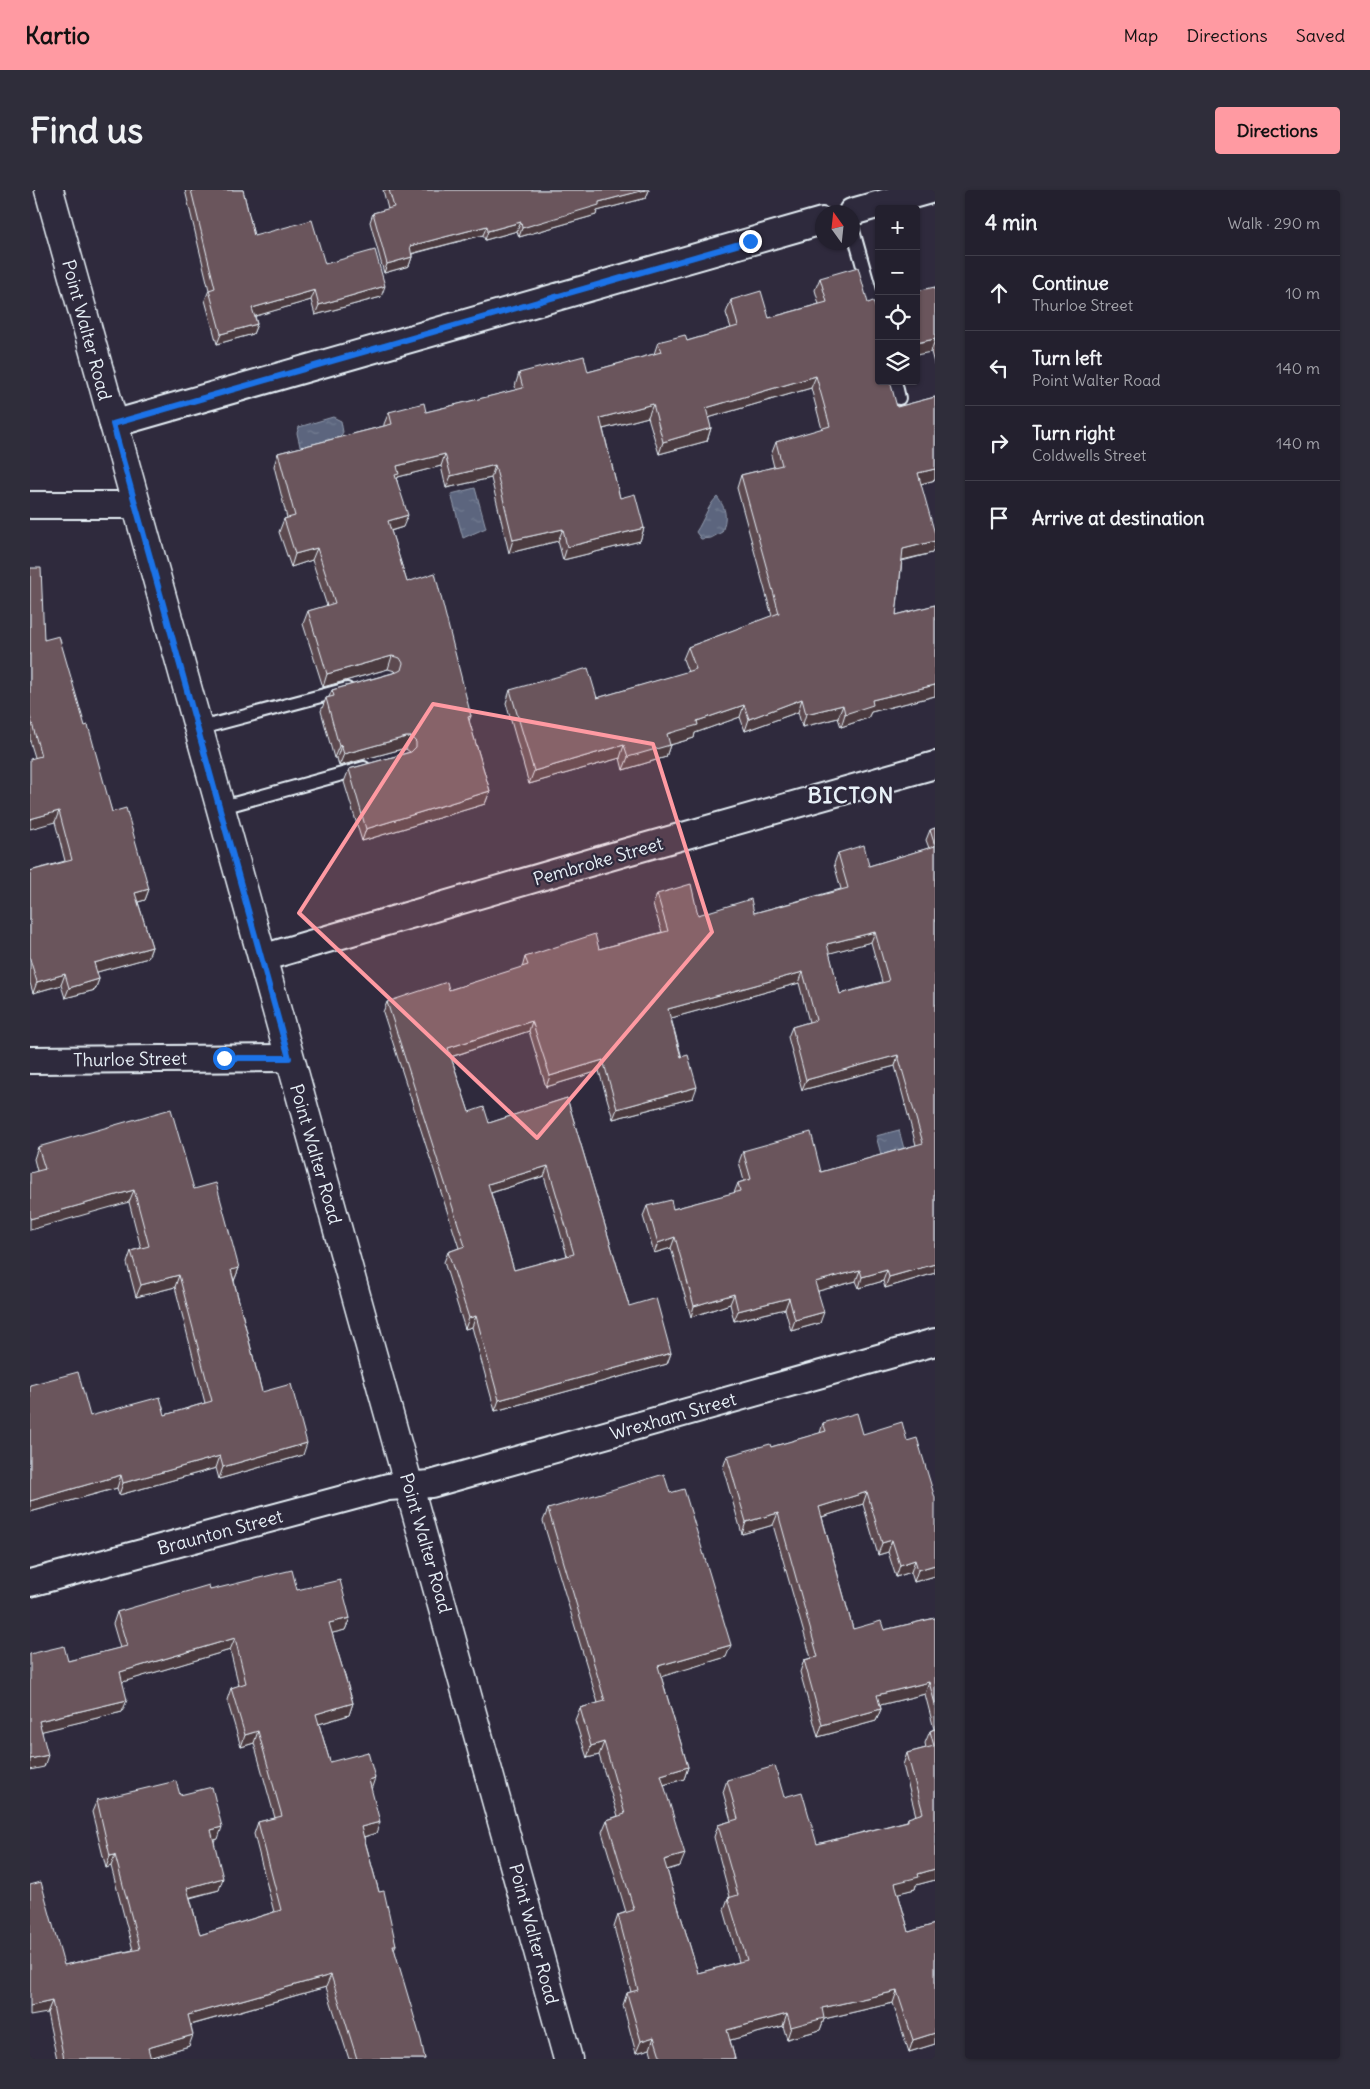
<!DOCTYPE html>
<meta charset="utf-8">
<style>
body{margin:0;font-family:Delius,sans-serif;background:#2f2d3a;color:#f1f3f6}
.controls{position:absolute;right:15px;top:15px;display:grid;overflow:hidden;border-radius:5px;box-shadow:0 1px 4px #0004}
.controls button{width:45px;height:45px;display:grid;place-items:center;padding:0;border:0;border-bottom:1px solid #403e4a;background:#23202e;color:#f1f3f6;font:25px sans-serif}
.compass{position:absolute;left:785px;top:15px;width:45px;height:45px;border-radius:50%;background:#23202e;box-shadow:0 1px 4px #0004;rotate:345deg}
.stop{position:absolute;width:15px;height:15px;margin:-11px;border:4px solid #1a73e8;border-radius:50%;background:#fff}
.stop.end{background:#1a73e8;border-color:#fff;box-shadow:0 1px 5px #0008}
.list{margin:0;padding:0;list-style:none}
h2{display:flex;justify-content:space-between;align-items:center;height:65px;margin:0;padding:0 20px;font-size:21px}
h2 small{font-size:16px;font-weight:400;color:#a3a3aa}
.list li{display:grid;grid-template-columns:32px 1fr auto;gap:15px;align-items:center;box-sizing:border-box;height:75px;padding:0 20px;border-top:1px solid #403e4a}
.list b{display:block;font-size:19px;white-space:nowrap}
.list p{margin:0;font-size:16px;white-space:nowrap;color:#a3a3aa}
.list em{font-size:16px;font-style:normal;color:#a3a3aa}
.icon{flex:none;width:28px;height:28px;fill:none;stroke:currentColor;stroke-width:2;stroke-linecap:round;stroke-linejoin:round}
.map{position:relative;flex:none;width:905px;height:1869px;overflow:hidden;border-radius:5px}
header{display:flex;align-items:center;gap:30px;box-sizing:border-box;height:70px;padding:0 25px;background:#ff9aa2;color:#111}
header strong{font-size:24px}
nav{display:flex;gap:28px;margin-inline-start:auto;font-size:18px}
.intro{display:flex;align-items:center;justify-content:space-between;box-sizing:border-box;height:120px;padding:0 30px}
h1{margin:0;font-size:35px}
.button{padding:12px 22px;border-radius:5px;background:#ff9aa2;color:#111;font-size:18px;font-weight:700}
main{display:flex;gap:30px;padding:0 30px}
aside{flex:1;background:#23202e;border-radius:5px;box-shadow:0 1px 4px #0004}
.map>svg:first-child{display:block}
.water{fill:url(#water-ripples);stroke:#939daf}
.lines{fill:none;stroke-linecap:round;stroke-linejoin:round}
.service-casing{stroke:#e8f1f8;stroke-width:16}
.minor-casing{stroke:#e8f1f8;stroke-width:30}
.tertiary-casing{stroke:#e8f1f8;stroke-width:31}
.service{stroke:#2f2a3d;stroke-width:12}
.minor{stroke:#2f2a3d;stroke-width:26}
.tertiary{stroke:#2f2a3d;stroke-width:28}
.wall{fill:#5c484f;stroke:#e8f1f8;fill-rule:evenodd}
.shaded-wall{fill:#4b3b40;stroke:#e8f1f8}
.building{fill:#6b545c;stroke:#e8f1f8;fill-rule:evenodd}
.route{stroke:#1a73e8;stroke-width:6}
.marked{fill:#ff9aa2;fill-opacity:0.2;stroke:#ff9aa2;stroke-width:4;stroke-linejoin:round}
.labels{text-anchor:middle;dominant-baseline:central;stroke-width:4.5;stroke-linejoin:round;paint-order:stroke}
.street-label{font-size:18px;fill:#e8f1f8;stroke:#2f2a3d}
.district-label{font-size:22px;font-weight:bold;letter-spacing:1px;fill:#e8f1f8;stroke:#2f2a3d}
</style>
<header>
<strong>Kartio</strong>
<nav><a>Map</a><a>Directions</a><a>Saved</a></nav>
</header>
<div class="intro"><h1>Find us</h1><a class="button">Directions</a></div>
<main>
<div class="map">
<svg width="905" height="1869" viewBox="0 0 905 1869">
<defs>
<pattern id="water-ripples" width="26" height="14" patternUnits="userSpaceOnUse" patternTransform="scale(1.25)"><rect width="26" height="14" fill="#5b657e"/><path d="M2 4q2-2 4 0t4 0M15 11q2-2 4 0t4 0" fill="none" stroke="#737c91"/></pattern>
</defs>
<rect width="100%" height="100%" fill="#2f2a3d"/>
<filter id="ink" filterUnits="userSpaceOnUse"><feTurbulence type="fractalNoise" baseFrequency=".02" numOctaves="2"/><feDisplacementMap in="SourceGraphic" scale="10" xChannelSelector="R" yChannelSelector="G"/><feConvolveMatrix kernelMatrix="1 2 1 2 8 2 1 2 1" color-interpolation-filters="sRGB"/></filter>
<g filter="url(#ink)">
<g class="water">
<polygon points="303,227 311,231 313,242 309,249 276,259 270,256 267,243 269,237"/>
<polygon points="445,298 456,338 433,348 421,304"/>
<path d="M687 307C697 319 697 328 692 342L681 348 671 349 666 342C674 330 677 317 687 307Z"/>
<polygon points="869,940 881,985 858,990 846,946"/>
</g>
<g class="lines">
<defs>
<g id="service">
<polyline points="822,37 849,133"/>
<polyline points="865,191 869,208"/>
<polyline points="167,539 317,499"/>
<polyline points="189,618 334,578"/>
</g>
<g id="minor">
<polyline points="822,22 900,0"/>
<polyline points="83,234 792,31"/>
<polyline points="0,315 106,315"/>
<polyline points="232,768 600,661 905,575"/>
<polyline points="0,870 259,868"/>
<polyline points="0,1393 358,1297 401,1294 905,1152"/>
</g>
<polyline id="tertiary" points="19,0 538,1869"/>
</defs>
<use href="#service" class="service-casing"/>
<use href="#minor" class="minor-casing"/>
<use href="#tertiary" class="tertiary-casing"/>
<use href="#service" class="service"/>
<use href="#minor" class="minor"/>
<use href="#tertiary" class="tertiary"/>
</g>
<g class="wall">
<polygon points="155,0 213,0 224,46 295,74 351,107 285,125 281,110 225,126 227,134 223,144 187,154 175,110 179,100"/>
<polygon points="353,0 619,0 616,8 567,21 566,25 489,47 487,41 455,50 453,45 382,64 382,67 379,76 354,83 340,32 343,23 358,19"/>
<polygon points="790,88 849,191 867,217 905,207 905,290 891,294 902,363 872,371 866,425 905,415 905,506 841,522 838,528 811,537 808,528 772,537 768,522 715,541 710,527 665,543 664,548 640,555 636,567 593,580 590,568 499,594 476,513 480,500 567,508 658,482 653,469 658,457 742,426 707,298 711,285 744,277 741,265 746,252 792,239 781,198 678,228 681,238 677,251 629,264 618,227 573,239 590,308 614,338 610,351 533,370 528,351 479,363 461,288 416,298 411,276 368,287 367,290 373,337 361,341 377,392 441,526 439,531 460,601 455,614 332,651 314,592 319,579 380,562 376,559 372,559 309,576 307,568 304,568 291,521 296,508 299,507 302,500 366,482 365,481 358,479 293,497 273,434 278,421 297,416 282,370 261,377 249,342 254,329 257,328 244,276 248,263 354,236 354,234 359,222 396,222 486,200 485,196 489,183 558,182 624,164 628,152 657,151 701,138 696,123 701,110 739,128 789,114 785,100"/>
<polygon points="905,97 905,177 901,162"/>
<polygon points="0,378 14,450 55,536 82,622 119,699 115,710 108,712 122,757 118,768 67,782 69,789 65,800 35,808 31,795 3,803 0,793 0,681 35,671 25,632 0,551"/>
<path d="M905 638V1083L855 1098 853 1091 829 1098 826 1091 788 1101 790 1133 761 1141 755 1119 704 1131 700 1114 661 1127 641 1058 624 1063 613 1026 617 1016 643 1019 704 1003 708 993 714 991 709 972 713 961 791 982 886 955 865 876 772 900 758 847 762 837 779 832 769 793 641 828 663 908 583 929 569 881 516 897 499 841 421 867 439 922 459 933 537 908 599 1116 641 1163 637 1174 465 1221 442 1137 435 1139 414 1072 418 1062 429 1058 353 822 357 812 419 800 492 778 495 767 569 759 632 742 623 715 627 704 668 725 724 723 811 699 804 674 808 663 839 676 899 658 896 650 900 640ZM841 752 852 792 810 804 799 763ZM514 986 537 1066 484 1080 461 1003Z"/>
<polygon points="8,957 164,999 209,1078 204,1091 232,1202 273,1265 189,1289 186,1278 89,1305 87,1298 0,1322 0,1195 60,1226 135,1225 175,1213 145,1097 106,1107 97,1073 101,1061 111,1058 99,1012 7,981 4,969"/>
<polygon points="793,1233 833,1244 905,1386 884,1392 881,1382 866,1387 858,1362 848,1365 833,1314 792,1327 823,1439 854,1440 905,1428 905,1690 886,1695 885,1699 868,1703 879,1742 905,1734 905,1854 879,1862 863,1813 794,1829 790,1840 757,1849 753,1836 700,1850 705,1869 623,1869 620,1859 606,1863 593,1815 597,1803 601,1802 584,1737 588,1725 596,1722 572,1642 577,1630 588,1626 569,1565 557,1568 545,1530 550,1518 568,1513 513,1331 518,1319 640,1303 696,1467 631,1486 658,1577 654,1589 634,1595 650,1676 637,1680 668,1783 709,1772 694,1720 698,1708 700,1707 684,1647 688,1635 701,1631 693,1602 697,1590 754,1607 787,1654 877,1631 878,1628 886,1626 873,1575 877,1563 896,1558 895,1553 900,1541 904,1539 895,1504 850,1515 851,1519 846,1531 788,1547 770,1482 774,1470 781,1468 743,1335 712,1344 693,1278 697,1266 741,1257 790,1243"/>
<polygon points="180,1400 267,1400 320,1428 315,1440 302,1443 323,1513 319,1525 289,1534 300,1572 341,1598 346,1643 334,1647 349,1702 366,1755 364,1759 395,1869 319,1869 296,1797 161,1835 159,1856 121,1867 121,1869 27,1869 17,1823 34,1775 103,1760 81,1676 76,1678 62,1622 67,1610 150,1605 188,1649 184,1650 189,1700 160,1708 170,1745 244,1722 224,1644 228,1632 245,1628 224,1553 211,1557 197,1510 201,1498 209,1496 200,1460 92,1492 92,1522 12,1541 14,1577 0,1464 38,1471 90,1458 83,1434 87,1422"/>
</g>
<g class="shaded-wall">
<polygon points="614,0 619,0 616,8 567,21 566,25 489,47 492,38 569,12"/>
<polygon points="491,32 487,41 455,50 458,41"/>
<polygon points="457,36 453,45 376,65 380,56"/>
<polygon points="382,67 379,76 354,83 357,74"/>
<polygon points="355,96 351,107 285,125 289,115"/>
<polygon points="285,100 281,110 219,128 222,118"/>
<polygon points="227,134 223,144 187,154 191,144"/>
<polygon points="905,149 901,162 886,165 886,153"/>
<polygon points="786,186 781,198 671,230 676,218"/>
<polygon points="623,214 618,227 565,241 570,228"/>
<polygon points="681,238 677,251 629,264 633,252"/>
<polygon points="415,264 411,276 368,287 364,296 361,297 367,276"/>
<polygon points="465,275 461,288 416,298 421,286"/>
<polygon points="905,279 905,290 883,296 888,283"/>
<polygon points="378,325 373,337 353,343 358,331"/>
<polygon points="614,338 610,351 533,370 537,357"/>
<polygon points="533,339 528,351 479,363 483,350"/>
<polygon points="905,351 905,355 902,363 868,371 873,359"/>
<polygon points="287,358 282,370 261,377 265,364"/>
<polygon points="362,466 358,479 293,497 297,484"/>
<polygon points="905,495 905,506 841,522 838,528 811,537 815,524 842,510"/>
<polygon points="772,509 768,522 715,541 719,529"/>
<polygon points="714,515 710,527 665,543 664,548 640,555 636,567 593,580 598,567 637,544 667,531"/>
<polygon points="813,515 808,528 772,537 776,524"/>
<polygon points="376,547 381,547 376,559 372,559 309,576 314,564"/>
<polygon points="311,555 307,568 304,568 309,556"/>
<polygon points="594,555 590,568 499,594 504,581"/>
<polygon points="460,601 455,614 332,651 336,639"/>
<polygon points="29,621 25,632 0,639 0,629"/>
<polygon points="119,699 115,710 101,714 105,703"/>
<polygon points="845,742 841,752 793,765 797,754"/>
<polygon points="122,757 118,768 60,784 64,773"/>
<polygon points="773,782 769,793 634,830 638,819"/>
<polygon points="35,784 31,795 3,803 7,792"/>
<polygon points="69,789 65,800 35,808 39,798"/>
<polygon points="502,831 499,841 414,869 418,858"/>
<polygon points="868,865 865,876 772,900 776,890"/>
<polygon points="573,870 569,881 516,897 520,886"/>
<polygon points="667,897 663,908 583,929 587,919"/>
<polygon points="518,976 514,986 454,1005 458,994"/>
<polygon points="104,1000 99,1012 0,1040 0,1029"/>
<polygon points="645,1047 641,1058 624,1063 628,1053"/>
<polygon points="905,1074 905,1083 855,1098 859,1087"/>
<polygon points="209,1078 204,1091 201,1080"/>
<polygon points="830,1080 826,1091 781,1103 785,1092"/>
<polygon points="857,1080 853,1091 829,1098 832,1087"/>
<polygon points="149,1085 145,1097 106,1107 111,1095"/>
<polygon points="704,1104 700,1114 661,1127 664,1116"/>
<polygon points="759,1108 755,1119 704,1131 708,1121"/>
<polygon points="794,1122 790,1133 761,1141 765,1130"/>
<polygon points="446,1126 442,1137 435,1139 439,1128"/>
<polygon points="641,1163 637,1174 465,1221 469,1210"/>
<polygon points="277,1253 273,1265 189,1289 193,1277"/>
<polygon points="190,1266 186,1278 89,1305 93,1293"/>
<polygon points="91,1285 87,1298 0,1322 0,1311"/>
<polygon points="837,1302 833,1314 785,1329 789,1317"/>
<polygon points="748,1323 743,1335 712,1344 716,1332"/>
<polygon points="862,1350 858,1362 848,1365 852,1353"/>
<polygon points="885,1370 881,1382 866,1387 870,1375"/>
<polygon points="905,1375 905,1386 884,1392 888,1380"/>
<polygon points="320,1428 315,1440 295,1445 299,1433"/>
<polygon points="205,1448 200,1460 86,1494 90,1482"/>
<polygon points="701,1455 696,1467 624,1489 628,1476"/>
<polygon points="899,1492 895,1504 842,1517 847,1505"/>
<polygon points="97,1510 92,1522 5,1543 9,1531"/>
<polygon points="323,1513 319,1525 282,1536 286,1524"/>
<polygon points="851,1519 846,1531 788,1547 792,1535"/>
<polygon points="228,1541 224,1553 211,1557 215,1545"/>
<polygon points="574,1552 569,1565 557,1568 561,1556"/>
<polygon points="18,1565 14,1577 0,1580 0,1569"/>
<polygon points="658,1577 654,1589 626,1597 631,1585"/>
<polygon points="345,1588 341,1600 339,1590"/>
<polygon points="350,1632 346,1643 327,1649 331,1637"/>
<polygon points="192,1637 188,1649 177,1652 181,1640"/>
<polygon points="655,1664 650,1676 630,1682 634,1670"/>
<polygon points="85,1665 81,1676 76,1678 80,1666"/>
<polygon points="905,1679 905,1690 886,1695 885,1699 861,1705 865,1693 888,1684"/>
<polygon points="193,1688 189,1700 153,1709 157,1698"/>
<polygon points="301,1785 296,1797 153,1837 158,1825"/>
<polygon points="867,1801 863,1813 794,1829 790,1840 757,1849 761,1837 792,1818"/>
<polygon points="22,1811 17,1823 0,1826 0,1816"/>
<polygon points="757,1824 753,1836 693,1852 697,1840"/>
<polygon points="905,1843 905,1854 879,1862 883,1850"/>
<polygon points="163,1845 159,1856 115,1869 118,1858"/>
<polygon points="624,1847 620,1859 606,1863 611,1851"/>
</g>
<g class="building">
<polygon points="161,0 213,0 224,46 282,30 295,74 345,60 355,96 289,115 285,100 222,118 227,134 191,144 179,100 185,98"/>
<polygon points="359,0 615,0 569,12 569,15 492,38 491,32 458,41 457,36 380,56 382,67 357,74 343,23 364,17"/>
<polygon points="828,77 838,113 843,111 848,126 849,126 849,191 860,191 867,217 905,207 905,279 888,283 905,344 905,351 873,359 866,425 905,415 905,495 842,510 843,515 815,524 813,515 776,524 772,509 719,529 714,515 667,531 668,535 637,544 640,555 598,567 594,555 504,581 480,500 558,478 567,508 666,479 658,457 749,423 711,285 752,275 746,252 800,236 786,186 676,218 681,238 633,252 623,214 570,228 590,308 605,304 614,338 537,357 533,339 483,350 465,275 421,286 415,264 367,276 369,284 365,285 378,325 358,331 377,392 405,383 441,526 438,527 460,601 336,639 319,579 381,562 386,557 386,552 381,547 376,547 314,564 311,555 309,556 296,508 304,506 302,500 367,482 371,480 373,473 370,468 362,466 297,484 278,421 305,413 287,358 265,364 254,329 265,326 248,263 362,234 359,222 394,213 396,222 493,198 489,183 554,166 558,182 631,162 628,152 655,145 657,151 708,136 701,110 731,101 739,128 797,112 790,88"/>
<polygon points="905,97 905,149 886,153 886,101"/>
<polygon points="0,378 11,378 14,450 29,446 55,536 58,535 82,622 96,618 119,699 105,703 122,757 64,773 69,789 39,798 35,784 7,792 0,769 0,681 42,670 29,621 0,629 0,569 11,566 0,526"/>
<polygon points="905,638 905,656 900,640"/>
<path d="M834 655 839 676 905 656V1074L859 1087 857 1080 832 1087 830 1080 785 1092 794 1122 765 1130 759 1108 708 1121 704 1104 664 1116 645 1047 628 1053 617 1016 641 1010 643 1019 710 1001 708 993 721 989 713 961 781 942 791 982 893 953 868 865 776 890 762 837 786 830 773 782 638 819 651 867 658 865 667 897 587 919 573 870 520 886 502 831 418 858 439 922 454 917 459 933 537 908 599 1116 626 1108 641 1163 469 1210 446 1126 439 1128 418 1062 435 1056 357 812 417 792 419 800 498 775 495 767 565 744 569 759 638 741 627 704 661 694 668 725 721 709 724 723 818 698 808 663ZM845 742 859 791 810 804 797 754ZM518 976 544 1064 484 1080 458 994Z"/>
<polygon points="141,919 164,999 186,993 209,1078 201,1080 232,1202 261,1194 277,1253 193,1277 190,1266 93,1293 91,1285 0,1311 0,1195 48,1182 60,1226 130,1207 135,1225 182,1211 149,1085 111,1095 101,1061 119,1056 104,1000 0,1029 0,983 15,979 8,957"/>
<polygon points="827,1223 833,1244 872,1232 877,1251 887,1248 905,1308 905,1375 888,1380 885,1370 870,1375 862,1350 852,1353 837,1302 789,1317 823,1439 851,1431 854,1440 905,1428 905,1514 899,1492 847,1505 851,1519 792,1535 774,1470 788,1467 748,1323 716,1332 697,1266 740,1254 741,1257 796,1241 793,1233"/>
<polygon points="634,1284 640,1303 654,1299 701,1455 628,1476 658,1577 631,1585 655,1664 634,1670 668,1783 717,1770 698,1708 708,1705 688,1635 708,1629 697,1590 745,1576 754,1607 772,1602 787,1654 878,1631 878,1628 893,1623 877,1563 904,1556 900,1541 905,1539 905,1679 888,1684 889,1687 865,1693 879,1742 905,1734 905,1843 883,1850 867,1801 792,1818 794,1828 761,1837 757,1824 697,1840 705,1869 631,1869 624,1847 611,1851 597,1803 608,1800 588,1725 604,1720 577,1630 595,1624 574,1552 561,1556 550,1518 575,1511 518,1319"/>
<polygon points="262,1380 267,1400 310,1390 320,1428 299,1433 323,1513 286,1524 300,1572 338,1562 345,1588 339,1590 350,1632 331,1637 349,1702 354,1701 366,1755 363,1755 391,1850 395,1869 327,1869 301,1785 158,1825 163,1845 118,1858 121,1869 34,1869 22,1811 0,1816 0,1695 11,1692 34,1775 110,1759 85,1665 80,1666 67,1610 146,1591 150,1605 182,1597 192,1637 181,1640 193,1688 157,1698 170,1745 251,1720 228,1632 252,1626 228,1541 215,1545 201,1498 216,1493 205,1448 90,1482 97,1510 9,1531 18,1565 0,1569 0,1464 34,1456 38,1471 97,1456 87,1422 179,1395 180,1400"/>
</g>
</g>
<g class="lines" filter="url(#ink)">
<polyline class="route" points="194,868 259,868 83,234 720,51"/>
</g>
<path class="marked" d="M403 514 623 554 682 742 507 948 269 723Z"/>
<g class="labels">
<g class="street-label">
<text transform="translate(57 140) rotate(75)">Point Walter Road</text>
<text transform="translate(568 671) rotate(-16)">Pembroke Street</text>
<text transform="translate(100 869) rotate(-1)">Thurloe Street</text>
<text transform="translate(286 964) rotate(74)">Point Walter Road</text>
<text transform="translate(643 1226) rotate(-16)">Wrexham Street</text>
<text transform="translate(190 1342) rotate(-15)">Braunton Street</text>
<text transform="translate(396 1353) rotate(74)">Point Walter Road</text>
<text transform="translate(504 1744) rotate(75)">Point Walter Road</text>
</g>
<g class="district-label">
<text x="821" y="605">BICTON</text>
</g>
</g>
</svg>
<div class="controls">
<button>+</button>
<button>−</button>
<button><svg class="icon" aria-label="locate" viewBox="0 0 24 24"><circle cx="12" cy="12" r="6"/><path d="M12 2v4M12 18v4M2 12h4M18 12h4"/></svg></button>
<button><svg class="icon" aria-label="layers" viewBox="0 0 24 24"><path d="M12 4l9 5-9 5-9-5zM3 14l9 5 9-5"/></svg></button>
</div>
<svg class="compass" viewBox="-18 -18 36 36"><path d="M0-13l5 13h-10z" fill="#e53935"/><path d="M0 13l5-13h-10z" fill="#a3a3aa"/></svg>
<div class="stop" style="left:194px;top:868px"></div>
<div class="stop end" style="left:720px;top:51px"></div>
</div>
<aside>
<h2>4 min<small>Walk · 290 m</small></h2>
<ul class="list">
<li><svg class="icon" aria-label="ahead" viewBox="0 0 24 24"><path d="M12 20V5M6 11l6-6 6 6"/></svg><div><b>Continue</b><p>Thurloe Street</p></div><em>10 m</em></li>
<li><svg class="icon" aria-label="left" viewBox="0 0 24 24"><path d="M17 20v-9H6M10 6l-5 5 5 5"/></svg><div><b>Turn left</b><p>Point Walter Road</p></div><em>140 m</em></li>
<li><svg class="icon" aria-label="right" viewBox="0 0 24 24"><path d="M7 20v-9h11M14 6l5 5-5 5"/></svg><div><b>Turn right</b><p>Coldwells Street</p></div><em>140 m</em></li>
<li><svg class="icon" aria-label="arrive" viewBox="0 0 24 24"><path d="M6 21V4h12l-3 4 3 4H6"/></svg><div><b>Arrive at destination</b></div></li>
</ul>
</aside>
</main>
